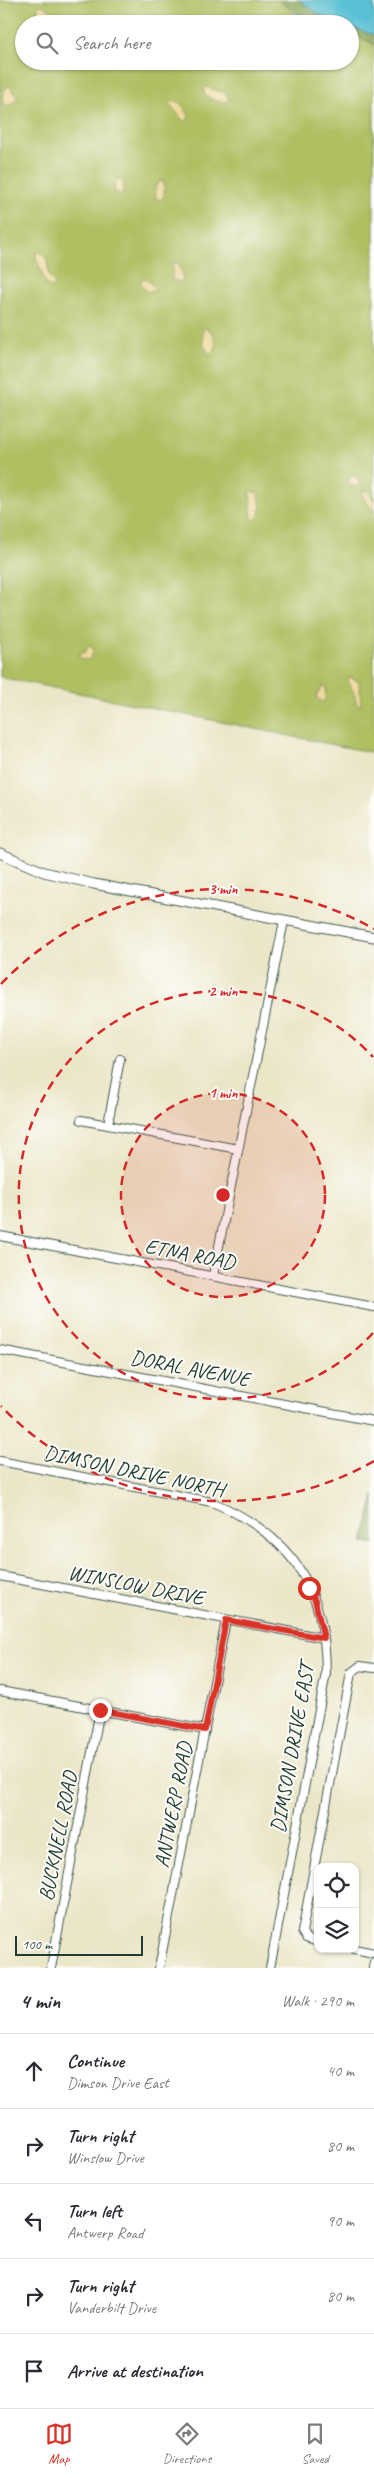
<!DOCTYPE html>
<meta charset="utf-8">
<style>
body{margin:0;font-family:Caveat,sans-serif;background:#f7f7f7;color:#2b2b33}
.controls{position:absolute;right:15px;bottom:15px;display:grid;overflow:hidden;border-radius:10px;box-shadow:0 1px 4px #0004}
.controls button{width:45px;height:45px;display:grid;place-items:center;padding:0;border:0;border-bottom:1px solid #e1e1e2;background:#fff;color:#2b2b33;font:25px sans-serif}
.scale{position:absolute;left:15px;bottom:12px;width:128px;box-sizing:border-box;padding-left:5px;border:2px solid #1f3d34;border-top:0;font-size:14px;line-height:18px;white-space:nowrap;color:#1f3d34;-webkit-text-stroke:4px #fdfcf7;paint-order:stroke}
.stop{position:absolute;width:15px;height:15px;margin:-11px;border:4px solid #d93025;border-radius:50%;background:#fff}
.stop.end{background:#d93025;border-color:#fff;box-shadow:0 1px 5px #0008}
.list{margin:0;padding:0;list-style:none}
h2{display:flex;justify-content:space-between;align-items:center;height:65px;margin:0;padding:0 20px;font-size:21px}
h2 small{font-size:16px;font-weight:400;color:#7c7c81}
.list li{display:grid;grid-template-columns:32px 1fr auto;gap:15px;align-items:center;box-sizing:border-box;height:75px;padding:0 20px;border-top:1px solid #e1e1e2}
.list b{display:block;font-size:19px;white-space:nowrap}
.list p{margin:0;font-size:16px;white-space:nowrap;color:#7c7c81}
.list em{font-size:16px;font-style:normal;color:#7c7c81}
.icon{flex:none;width:28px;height:28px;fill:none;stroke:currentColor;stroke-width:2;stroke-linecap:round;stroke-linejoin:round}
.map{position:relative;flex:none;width:374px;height:1968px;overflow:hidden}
.search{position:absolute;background:#fff;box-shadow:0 1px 4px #0004;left:15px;right:15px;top:15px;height:55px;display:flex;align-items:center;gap:12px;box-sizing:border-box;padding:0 18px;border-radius:28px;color:#7c7c81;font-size:19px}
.sheet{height:440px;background:#fff}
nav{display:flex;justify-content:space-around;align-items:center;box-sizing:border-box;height:70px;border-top:1px solid #e1e1e2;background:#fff;font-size:14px;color:#7c7c81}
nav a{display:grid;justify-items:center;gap:2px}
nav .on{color:#d93025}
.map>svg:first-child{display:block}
.green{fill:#afbf62;stroke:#677e4b}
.forest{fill:#8ba658;stroke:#557246}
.sand{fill:#eeda9e;stroke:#868c69}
.water{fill:#58c0d4;stroke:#3c7e84}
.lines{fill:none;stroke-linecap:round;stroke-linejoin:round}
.minor-casing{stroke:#3e564a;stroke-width:10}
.tertiary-casing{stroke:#3e564a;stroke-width:11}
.minor{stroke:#fff;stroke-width:8}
.tertiary{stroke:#fff;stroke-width:9}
.route{stroke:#d93025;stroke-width:6}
.ring{fill:none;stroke:#d62828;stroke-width:2.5;stroke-dasharray:9 6}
.labels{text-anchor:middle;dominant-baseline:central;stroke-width:4;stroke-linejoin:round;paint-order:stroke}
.street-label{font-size:21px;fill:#1f3d34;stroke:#fdfcf7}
.centre{fill:#d62828;stroke:#fdfcf7;stroke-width:2.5}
.ring-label{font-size:15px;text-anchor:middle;font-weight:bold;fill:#d62828;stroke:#fdfcf7;stroke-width:4;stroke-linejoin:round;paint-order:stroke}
</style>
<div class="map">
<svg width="374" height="1968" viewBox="0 0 374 1968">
<rect width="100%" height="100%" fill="#fdfcf7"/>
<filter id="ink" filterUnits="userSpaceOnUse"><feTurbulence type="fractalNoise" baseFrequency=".02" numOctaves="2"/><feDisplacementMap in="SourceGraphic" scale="10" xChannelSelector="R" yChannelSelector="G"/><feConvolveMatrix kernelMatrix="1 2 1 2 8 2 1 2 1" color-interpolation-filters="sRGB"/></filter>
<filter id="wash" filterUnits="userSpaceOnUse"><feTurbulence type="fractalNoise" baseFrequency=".0096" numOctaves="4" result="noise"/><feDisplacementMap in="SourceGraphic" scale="20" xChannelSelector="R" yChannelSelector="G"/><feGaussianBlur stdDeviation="1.12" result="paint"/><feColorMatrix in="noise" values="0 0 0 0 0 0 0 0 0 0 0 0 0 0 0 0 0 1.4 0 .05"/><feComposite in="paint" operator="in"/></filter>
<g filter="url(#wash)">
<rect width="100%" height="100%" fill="#ebe6c8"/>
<polygon class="green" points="0,0 279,0 293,12 324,24 24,24 24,61 350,61 350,34 374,44 374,753 0,677"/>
<g class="forest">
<path d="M279 0H299L318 14 342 24C317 24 298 15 279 0Z"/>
<polygon points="350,27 374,35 374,44 350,34"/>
<polygon points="374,1495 374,1544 363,1542"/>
</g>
<g class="sand">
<path d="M39 5C48 5 56 15 54 24H48L45 16 37 10Z"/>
<polygon points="9,86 16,95 17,100 6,106 3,102 4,90"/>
<path d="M206 87 225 93 229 100C222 104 209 100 204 93V88Z"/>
<path d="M173 100C180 101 187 110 189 117L187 121H183L170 104Z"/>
<polygon points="118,178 124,183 122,195 115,192 114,185"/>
<polygon points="160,181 164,183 164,197 159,200 156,198 155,187"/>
<path d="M36 252C52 254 45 268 50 278 52 280 54 282 55 285L53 288 46 285 36 257Z"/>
<polygon points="173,262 178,263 182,272 183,280 180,282 172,280"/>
<polygon points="145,278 156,288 155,290 148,292 141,285 141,280"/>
<path d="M206 328C214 333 217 340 215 349L209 354 203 343V329Z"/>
<polygon points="352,475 359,480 358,486 355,487 347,482"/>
<polygon points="363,490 367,490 374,501 374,512 363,497"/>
<polygon points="250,491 258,493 261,506 260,515 255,520 252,519"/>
<polygon points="89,646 93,648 93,653 89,660 82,659 79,656 80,654 85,652"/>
<polygon points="349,677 359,682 361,705 357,705 355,696 348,680"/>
<polygon points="323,686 326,688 325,700 322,702 316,697"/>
</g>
<path class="water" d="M299 0 374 1V35L350 27V24C331 24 314 11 299 0Z"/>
</g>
<g filter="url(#ink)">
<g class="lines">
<defs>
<g id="minor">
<polyline points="81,1120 238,1149"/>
<polyline points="108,1124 120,1059"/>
<polyline points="0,1236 374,1307"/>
<polyline points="213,1276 284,921"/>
<polyline points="0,1350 374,1421"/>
<path d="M0 1461 212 1502C291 1535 326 1588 326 1673L270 1968"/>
<polyline points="0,1576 324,1638"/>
<polyline points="0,1691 205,1730"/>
<polyline points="318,1942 306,1938 302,1932 351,1673 360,1666 374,1668"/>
<polyline points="354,1949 374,1953"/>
<polyline points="51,1968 100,1710"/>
<polyline points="159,1968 226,1620"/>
<polyline points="373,1968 374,1962"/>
</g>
<polyline id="tertiary" points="0,853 44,872 94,884 374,937"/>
</defs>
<use href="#minor" class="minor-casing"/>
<use href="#tertiary" class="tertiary-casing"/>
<use href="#minor" class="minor"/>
<use href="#tertiary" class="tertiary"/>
</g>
</g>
<g class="lines" filter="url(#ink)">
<polyline class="route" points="100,1710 205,1730 226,1620 324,1638 315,1601 309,1588"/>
</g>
<circle cx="223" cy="1195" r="102" fill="#d62828" fill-opacity=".12"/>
<g class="ring">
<circle cx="223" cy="1195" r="102"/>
<path d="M373 1333A204 204 0 1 1 373 1057"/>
<path d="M374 1461A306 306 0 0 1 1 1406M1 984A306 306 0 0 1 374 929"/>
</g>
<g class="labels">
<g class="street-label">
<text transform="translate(190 1254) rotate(11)">ETNA ROAD</text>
<text transform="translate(190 1368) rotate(11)">DORAL AVENUE</text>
<text transform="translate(134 1471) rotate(12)">DIMSON DRIVE NORTH</text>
<text transform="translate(136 1585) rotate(11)">WINSLOW DRIVE</text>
<text transform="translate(292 1748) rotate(-80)">DIMSON DRIVE EAST</text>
<text transform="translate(173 1805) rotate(-79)">ANTWERP ROAD</text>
<text transform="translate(58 1836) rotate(-79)">BUCKNELL ROAD</text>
</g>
</g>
<circle cx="223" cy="1195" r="8" class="centre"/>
<g class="ring-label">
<text x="223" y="894">3 min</text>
<text x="223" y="996">2 min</text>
<text x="223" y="1098">1 min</text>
</g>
</svg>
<div class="controls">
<button><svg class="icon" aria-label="locate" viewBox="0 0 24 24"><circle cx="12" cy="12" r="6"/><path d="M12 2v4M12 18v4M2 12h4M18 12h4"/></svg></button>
<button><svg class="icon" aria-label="layers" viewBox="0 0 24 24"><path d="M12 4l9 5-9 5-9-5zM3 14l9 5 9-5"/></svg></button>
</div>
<div class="scale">100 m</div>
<div class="stop" style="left:309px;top:1588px"></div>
<div class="stop end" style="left:100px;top:1710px"></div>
<div class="search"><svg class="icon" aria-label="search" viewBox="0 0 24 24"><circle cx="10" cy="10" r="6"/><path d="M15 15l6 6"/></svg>Search here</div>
</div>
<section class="sheet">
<h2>4 min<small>Walk · 290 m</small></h2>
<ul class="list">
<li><svg class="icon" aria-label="ahead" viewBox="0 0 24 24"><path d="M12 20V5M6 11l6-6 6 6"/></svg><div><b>Continue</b><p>Dimson Drive East</p></div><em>40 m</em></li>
<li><svg class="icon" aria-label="right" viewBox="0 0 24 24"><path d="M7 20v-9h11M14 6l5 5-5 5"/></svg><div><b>Turn right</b><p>Winslow Drive</p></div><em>80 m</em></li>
<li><svg class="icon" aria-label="left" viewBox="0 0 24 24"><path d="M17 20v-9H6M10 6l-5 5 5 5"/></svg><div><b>Turn left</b><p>Antwerp Road</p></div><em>90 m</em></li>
<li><svg class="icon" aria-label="right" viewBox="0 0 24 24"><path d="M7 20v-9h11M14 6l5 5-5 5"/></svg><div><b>Turn right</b><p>Vanderbilt Drive</p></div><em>80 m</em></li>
<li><svg class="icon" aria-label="arrive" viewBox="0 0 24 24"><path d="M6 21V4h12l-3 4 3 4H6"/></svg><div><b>Arrive at destination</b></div></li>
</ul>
</section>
<nav>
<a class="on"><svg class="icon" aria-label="map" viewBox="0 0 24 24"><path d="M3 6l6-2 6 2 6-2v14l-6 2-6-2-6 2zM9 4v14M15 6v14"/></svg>Map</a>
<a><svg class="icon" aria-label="directions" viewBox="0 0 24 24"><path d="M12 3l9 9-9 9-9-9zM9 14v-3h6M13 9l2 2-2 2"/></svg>Directions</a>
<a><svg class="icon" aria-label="saved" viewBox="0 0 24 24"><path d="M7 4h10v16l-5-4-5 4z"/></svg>Saved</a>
</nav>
